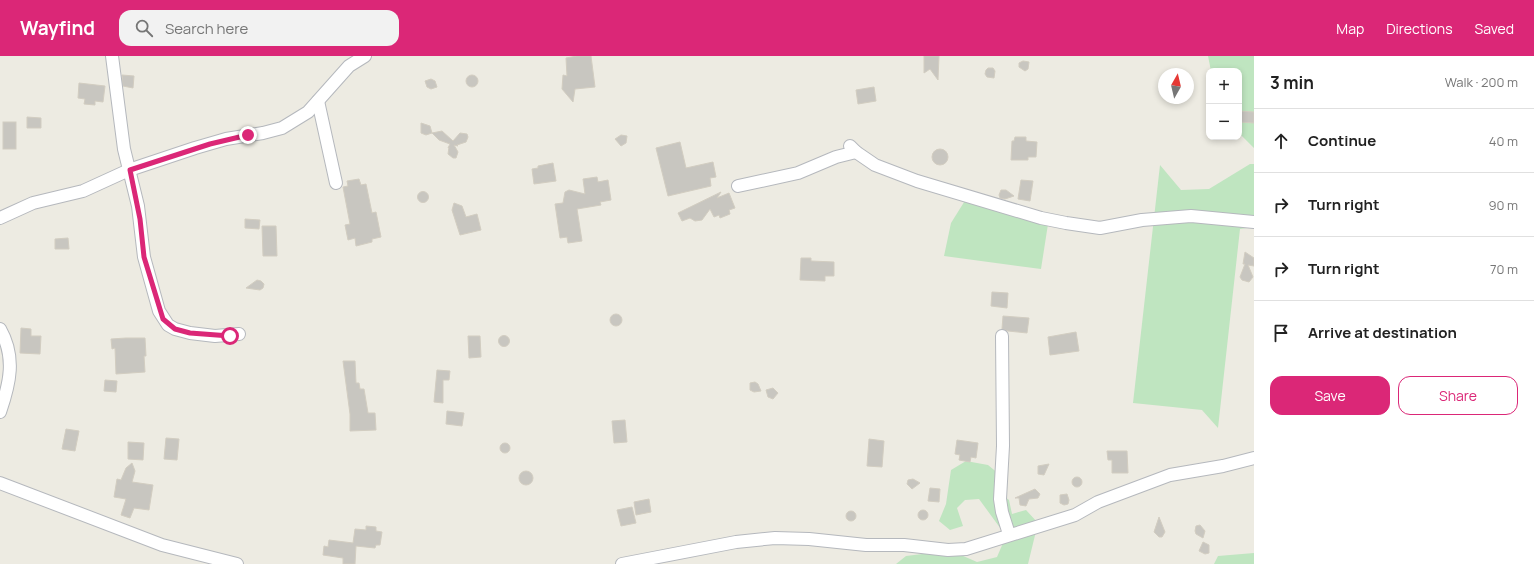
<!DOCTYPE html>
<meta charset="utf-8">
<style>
body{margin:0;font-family:Manrope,sans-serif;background:#f2f2f2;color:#222}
.controls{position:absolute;right:12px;top:12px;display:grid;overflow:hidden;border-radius:8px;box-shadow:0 2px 6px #0003}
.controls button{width:36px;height:36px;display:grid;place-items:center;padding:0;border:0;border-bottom:1px solid #e0e0e0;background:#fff;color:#222;font:20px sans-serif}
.compass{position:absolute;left:1158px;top:12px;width:36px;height:36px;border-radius:50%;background:#fff;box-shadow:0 2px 6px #0003;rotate:8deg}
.stop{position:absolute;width:12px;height:12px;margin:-9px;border:3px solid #db2777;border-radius:50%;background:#fff}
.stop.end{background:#db2777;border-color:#fff;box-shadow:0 1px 4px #0008}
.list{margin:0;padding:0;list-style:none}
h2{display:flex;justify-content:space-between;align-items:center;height:52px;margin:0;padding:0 16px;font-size:17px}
h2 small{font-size:13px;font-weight:400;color:#767676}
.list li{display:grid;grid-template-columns:26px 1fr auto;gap:12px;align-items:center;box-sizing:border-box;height:64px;padding:0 16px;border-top:1px solid #e0e0e0}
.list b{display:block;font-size:15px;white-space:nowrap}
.list em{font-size:13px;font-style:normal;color:#767676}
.actions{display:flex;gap:8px;padding:12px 16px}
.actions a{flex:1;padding:9px 0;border:1px solid #db2777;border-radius:12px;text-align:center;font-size:14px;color:#db2777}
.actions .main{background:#db2777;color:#fff}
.icon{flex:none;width:22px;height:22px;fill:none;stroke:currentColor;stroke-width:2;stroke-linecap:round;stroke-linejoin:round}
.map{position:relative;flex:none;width:1254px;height:508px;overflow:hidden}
header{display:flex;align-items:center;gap:24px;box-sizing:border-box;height:56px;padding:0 20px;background:#db2777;color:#fff}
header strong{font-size:19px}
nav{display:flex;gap:22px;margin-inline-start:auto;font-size:14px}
.search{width:280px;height:36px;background:#f2f2f2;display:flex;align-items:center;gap:10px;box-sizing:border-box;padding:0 14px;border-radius:12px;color:#767676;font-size:15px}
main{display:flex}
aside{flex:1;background:#fff}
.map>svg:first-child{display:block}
.green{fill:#bfe5c0}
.building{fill:#c8c6c0;stroke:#d2cdc1}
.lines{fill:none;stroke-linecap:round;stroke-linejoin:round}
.street-casing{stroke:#b5b8bd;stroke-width:14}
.street{stroke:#fff;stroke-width:12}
.route{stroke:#db2777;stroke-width:5}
</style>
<header>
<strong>Wayfind</strong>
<div class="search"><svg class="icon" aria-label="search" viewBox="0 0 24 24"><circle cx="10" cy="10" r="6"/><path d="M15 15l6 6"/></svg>Search here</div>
<nav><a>Map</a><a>Directions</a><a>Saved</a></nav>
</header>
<main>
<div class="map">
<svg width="1254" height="508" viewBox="0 0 1254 508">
<rect width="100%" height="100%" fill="#edebe2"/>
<g class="green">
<polygon points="1208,0 1254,0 1254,92 1239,77 1239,15 1211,15"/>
<polygon points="1250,108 1254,108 1254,171 1240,173 1218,372 1202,354 1133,347 1160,109 1181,134 1209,133"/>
<polygon points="966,143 1048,168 1041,213 944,200 951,167"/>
<polygon points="966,405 988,409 999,418 996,434 1009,444 1012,458 1026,454 1038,467 1028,508 896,508 906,500 938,496 954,496 977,506 997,501 1006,480 979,443 965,444 957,452 963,470 950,474 939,465 946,448 951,414"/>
<polygon points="1254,497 1254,508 1214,508 1218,500"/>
</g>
<g class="building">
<polygon points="577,0 591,0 595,31 575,33 573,46 562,33 563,19 567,20 566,2"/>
<polygon points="924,0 939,0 938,24 930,13 924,17"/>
<polygon points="1023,5 1029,6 1028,13 1025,15 1019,11 1019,7"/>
<polygon points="988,12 993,12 995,15 994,22 987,21 985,18 986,14"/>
<circle cx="472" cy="25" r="6"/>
<polygon points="122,19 134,20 133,32 123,30"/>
<polygon points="431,23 435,25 437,31 431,33 427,31 425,25"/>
<polygon points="79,27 105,30 103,46 95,45 95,49 84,48 85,43 78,42"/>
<polygon points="874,31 876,45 858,48 856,34"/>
<polygon points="1239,55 1254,56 1254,67 1239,66"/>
<polygon points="27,61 41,62 41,72 27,72"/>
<rect x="3" y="66" width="13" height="27"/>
<polygon points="421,67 430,70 432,77 426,79 421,77"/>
<polygon points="442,75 453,85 460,77 467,78 468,81 466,86 457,89 458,90 454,89 458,96 456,102 453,102 448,98 449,91 448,92 450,88 439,84 432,77"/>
<polygon points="621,79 627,80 626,87 621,90 615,83"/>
<polygon points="1015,81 1026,81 1026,85 1037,86 1036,101 1028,101 1028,104 1011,104 1012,85 1014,85"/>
<polygon points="680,86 686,112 713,106 716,121 710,122 711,130 668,140 656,92"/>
<circle cx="940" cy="101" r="8"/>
<polygon points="553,107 556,125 534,128 532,113 538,112 538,110"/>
<polygon points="597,121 598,126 608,124 611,144 600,146 601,149 577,153 582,185 568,187 567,181 560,182 555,148 563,147 565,136 569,134 585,138 583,123"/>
<polygon points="359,123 361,129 366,128 372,157 376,156 381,181 372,183 372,186 356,190 355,182 348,184 345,169 350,168 343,131 348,130 347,125"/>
<polygon points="1021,124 1033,125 1030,145 1018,143"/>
<polygon points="1001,134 1006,134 1014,140 1005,143 1000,142 999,139"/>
<circle cx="423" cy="141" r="5.5"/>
<polygon points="721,136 717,142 729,137 735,152 729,154 730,158 720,162 719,159 714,161 710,153 702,164 695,165 690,162 682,165 678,157"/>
<polygon points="454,147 462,150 466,161 477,158 481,174 460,179 452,154"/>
<polygon points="245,163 260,164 259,173 245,172"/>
<polygon points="262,170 276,170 277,200 263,200"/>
<polygon points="68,182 69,193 55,193 55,183"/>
<polygon points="1245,196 1254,202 1254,210 1248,209 1253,221 1249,226 1242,224 1240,221 1245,208 1243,208"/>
<polygon points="801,202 811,202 811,205 834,206 834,220 825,220 825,225 800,224"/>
<polygon points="257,224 261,225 264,228 263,232 260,234 246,232"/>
<polygon points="992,236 1008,237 1007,252 991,250"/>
<circle cx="616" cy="264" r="6"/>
<polygon points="1003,260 1029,262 1027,277 1008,275 1002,273"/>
<polygon points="21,272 31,273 31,280 41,280 40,298 20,297"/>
<polygon points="1076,276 1079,295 1050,299 1048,281"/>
<circle cx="504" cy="285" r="5.5"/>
<polygon points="468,280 480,280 481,301 469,302"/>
<polygon points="126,282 145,282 146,300 144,300 145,316 116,318 115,292 112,293 111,283"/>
<polygon points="343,305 355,305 356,327 359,327 360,333 364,333 368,357 375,357 376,374 350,375 350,358"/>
<polygon points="437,314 450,315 449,324 443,324 443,347 434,346"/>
<polygon points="105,324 117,325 116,336 104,335"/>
<polygon points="755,326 758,328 761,335 754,336 750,334 750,327"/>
<polygon points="773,332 778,337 773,343 768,341 766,334"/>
<polygon points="447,355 464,357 462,370 446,368"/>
<polygon points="625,364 627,386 614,387 612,365"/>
<polygon points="66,373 79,375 75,395 62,393"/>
<polygon points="166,382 179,383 177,404 164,403"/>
<polygon points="869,383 884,385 882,411 867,410"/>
<polygon points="957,384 978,387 976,402 971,401 970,406 959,404 960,399 955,398"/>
<polygon points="128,386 144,387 143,404 128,403"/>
<circle cx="505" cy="392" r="5"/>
<polygon points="1107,395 1127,395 1128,417 1112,417 1112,404 1108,404"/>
<polygon points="132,407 135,415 132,426 153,429 149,454 134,452 130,462 121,459 126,443 114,441 117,423 121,424 126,412"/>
<polygon points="1049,408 1044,419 1038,418 1038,410"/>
<circle cx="526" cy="422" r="7"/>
<circle cx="1077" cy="426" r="5"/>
<polygon points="913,423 920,427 912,433 907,428 908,424"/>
<polygon points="930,432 940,433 939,446 928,445"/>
<polygon points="1035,433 1040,438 1038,442 1029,443 1026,450 1020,449 1019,442 1015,442"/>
<polygon points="1067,438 1069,444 1068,448 1064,449 1060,447 1060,439"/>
<polygon points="649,443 651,456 636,459 634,446"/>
<polygon points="632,451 636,467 621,470 617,454"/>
<circle cx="923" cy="459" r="5"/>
<circle cx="851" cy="460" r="5"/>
<polygon points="1159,461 1165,476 1162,481 1159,481 1154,476"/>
<polygon points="1200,469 1205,475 1203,482 1196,478 1195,475 1196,470"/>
<polygon points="366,470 376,471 376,475 382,476 380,489 376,489 375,492 356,490 355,508 343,508 343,502 323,499 324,490 328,491 329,484 353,487 355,473 366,474"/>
<polygon points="1203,486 1209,489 1209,497 1205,498 1199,495"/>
</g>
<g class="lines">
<defs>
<g id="street">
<polyline points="112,0 124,93 138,150 144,201 159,255 168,269 175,273 190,277 215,280 239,278"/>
<polyline points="318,45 336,127"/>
<polyline points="850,90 856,96 875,109 917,125 1041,162 1066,167 1100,172 1142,164 1191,160 1254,166"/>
<polyline points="738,130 798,117 836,101 856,96"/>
<polyline points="0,162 33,147 83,135 129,114 195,92 226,83 263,77 282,72 308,56 349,10 365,0"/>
<path d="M0 273C16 301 10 327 0 356"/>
<polyline points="1002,280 1003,390 1000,443 1002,456 1009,478"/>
<polyline points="0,427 162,489 237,508"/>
<polyline points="622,508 736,486 775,482 809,483 866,489 904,489 948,494 966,493 1075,459 1098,446 1170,419 1223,410 1254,402"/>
</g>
</defs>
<use href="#street" class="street-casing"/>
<use href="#street" class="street"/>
</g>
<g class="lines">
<polyline class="route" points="230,280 190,277 175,273 163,263 144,201 140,163 130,114 210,88 248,79"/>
</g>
</svg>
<div class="controls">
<button>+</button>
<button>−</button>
</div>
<svg class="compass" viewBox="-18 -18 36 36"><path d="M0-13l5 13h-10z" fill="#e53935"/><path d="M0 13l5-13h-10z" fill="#767676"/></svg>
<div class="stop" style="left:230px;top:280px"></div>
<div class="stop end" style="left:248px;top:79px"></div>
</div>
<aside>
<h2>3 min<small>Walk · 200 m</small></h2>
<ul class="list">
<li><svg class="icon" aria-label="ahead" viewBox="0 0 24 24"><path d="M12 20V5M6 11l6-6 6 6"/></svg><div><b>Continue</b></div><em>40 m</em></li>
<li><svg class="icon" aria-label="right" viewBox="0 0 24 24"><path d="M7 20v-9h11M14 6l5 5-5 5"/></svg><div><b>Turn right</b></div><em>90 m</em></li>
<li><svg class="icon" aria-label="right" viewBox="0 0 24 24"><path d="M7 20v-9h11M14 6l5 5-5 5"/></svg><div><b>Turn right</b></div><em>70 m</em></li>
<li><svg class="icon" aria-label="arrive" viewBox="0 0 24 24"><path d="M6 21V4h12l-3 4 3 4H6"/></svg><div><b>Arrive at destination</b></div></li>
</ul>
<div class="actions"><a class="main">Save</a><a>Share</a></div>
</aside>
</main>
